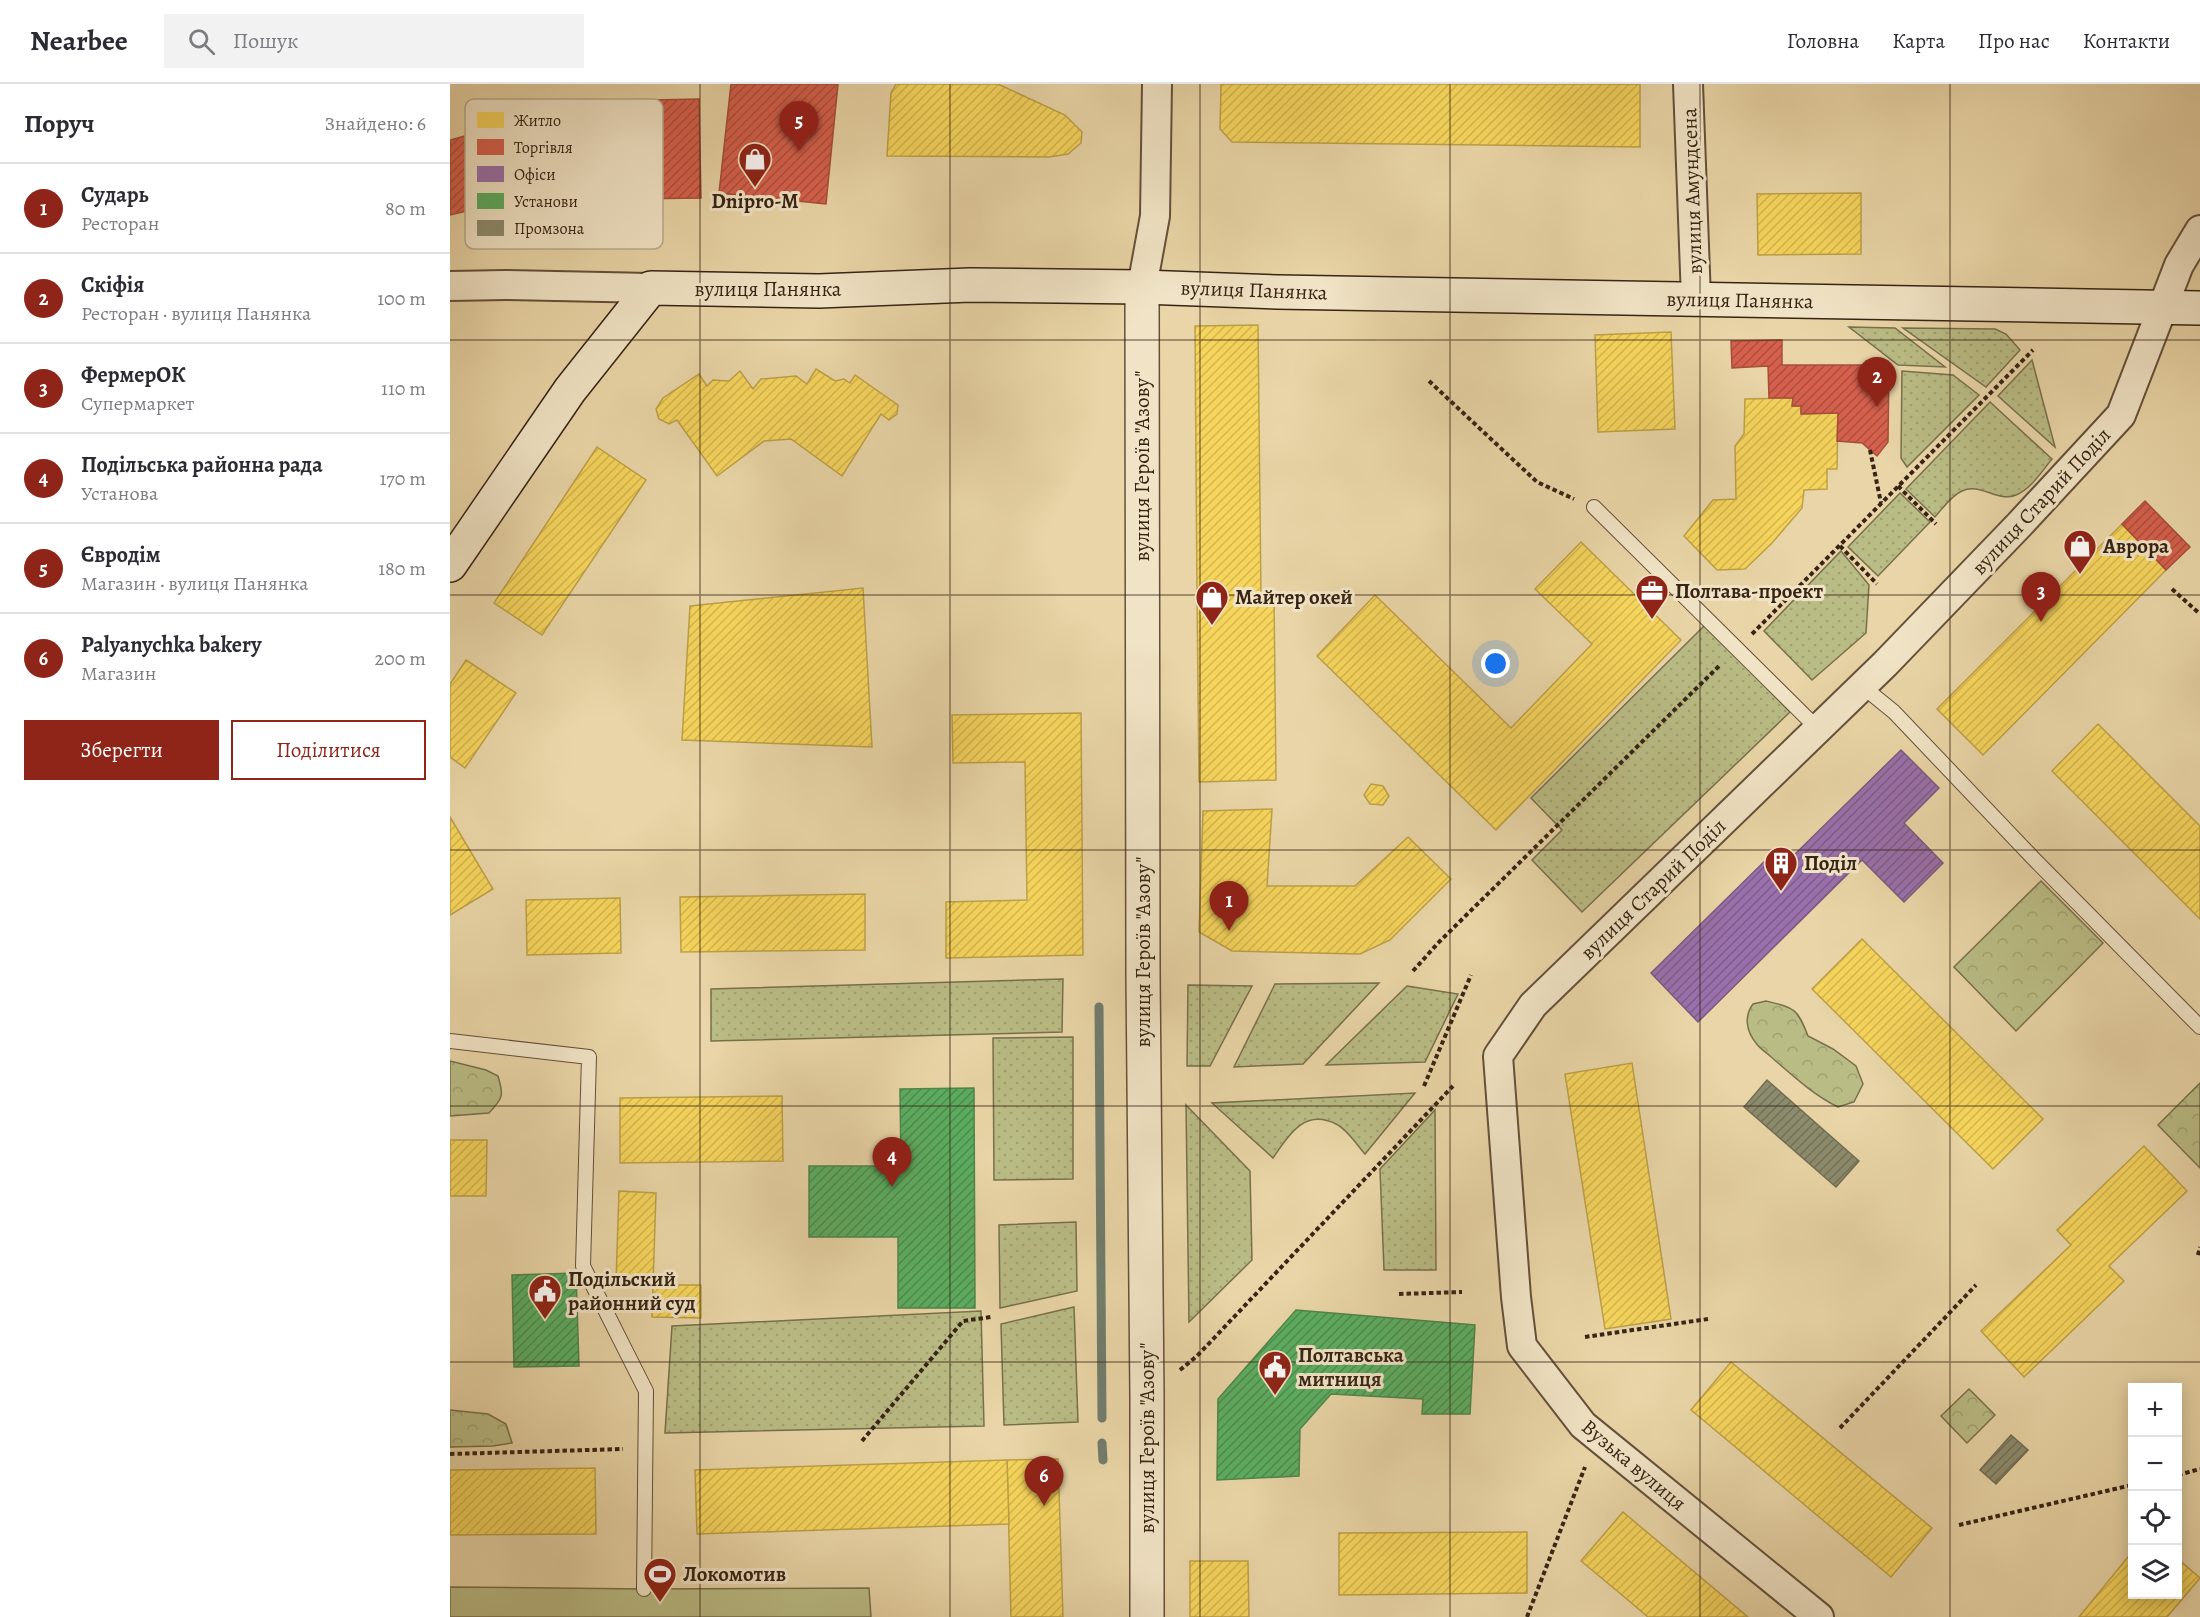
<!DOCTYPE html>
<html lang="uk">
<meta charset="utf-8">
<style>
body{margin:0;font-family:Alegreya,serif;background:#f2f2f3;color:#2b2b33}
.controls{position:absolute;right:18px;bottom:18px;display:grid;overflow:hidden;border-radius:0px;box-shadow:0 3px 15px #0003}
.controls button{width:54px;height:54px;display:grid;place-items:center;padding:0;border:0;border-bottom:2px solid #e1e1e2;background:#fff;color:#2b2b33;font:30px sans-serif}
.you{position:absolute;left:1046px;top:580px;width:21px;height:21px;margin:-15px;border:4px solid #fff;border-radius:50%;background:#1a73e8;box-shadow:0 0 0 9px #1a73e833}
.badge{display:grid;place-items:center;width:39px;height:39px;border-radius:50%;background:#8f2418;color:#fff;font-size:20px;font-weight:700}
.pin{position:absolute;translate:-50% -50px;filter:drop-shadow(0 2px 3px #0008)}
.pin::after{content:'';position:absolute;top:32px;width:21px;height:18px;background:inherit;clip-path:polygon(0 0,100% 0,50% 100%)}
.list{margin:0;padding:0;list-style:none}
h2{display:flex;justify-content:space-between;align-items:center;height:78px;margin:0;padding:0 24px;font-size:26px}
h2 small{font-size:20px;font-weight:400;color:#7c7c81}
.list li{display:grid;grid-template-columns:39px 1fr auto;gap:18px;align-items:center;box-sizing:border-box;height:90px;padding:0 24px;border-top:2px solid #e1e1e2}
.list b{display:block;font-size:22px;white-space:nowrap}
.list p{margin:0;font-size:20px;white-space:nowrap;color:#7c7c81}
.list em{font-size:20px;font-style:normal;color:#7c7c81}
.actions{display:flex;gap:12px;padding:18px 24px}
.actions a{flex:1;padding:14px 0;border:2px solid #8f2418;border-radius:0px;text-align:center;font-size:21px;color:#8f2418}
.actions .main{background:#8f2418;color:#fff}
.icon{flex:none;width:33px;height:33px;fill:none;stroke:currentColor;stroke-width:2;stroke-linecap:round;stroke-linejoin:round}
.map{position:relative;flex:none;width:1750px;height:1533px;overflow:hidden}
header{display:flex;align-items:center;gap:36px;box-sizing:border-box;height:84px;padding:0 30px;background:#fff;border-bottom:2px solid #e1e1e2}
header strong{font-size:28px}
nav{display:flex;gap:33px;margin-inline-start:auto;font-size:21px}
.search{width:420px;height:54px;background:#f2f2f3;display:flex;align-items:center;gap:15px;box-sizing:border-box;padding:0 21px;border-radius:0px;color:#7c7c81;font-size:22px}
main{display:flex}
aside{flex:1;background:#fff}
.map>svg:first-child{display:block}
.grass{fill:url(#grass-dots);stroke:#78704d;stroke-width:1.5}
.forest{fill:url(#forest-crowns);stroke:#78704d;stroke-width:1.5}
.pitch{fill:#babc85;stroke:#78704d;stroke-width:1.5}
.homes{fill:url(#homes-hatch);stroke:#bda047;stroke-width:1.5}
.shops{fill:url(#shops-hatch);stroke:#a64e3c;stroke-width:1.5}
.offices{fill:url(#offices-hatch);stroke:#7c597e;stroke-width:1.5}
.public{fill:url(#public-hatch);stroke:#50854a;stroke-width:1.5}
.industry{fill:url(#industry-hatch);stroke:#726d53;stroke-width:1.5}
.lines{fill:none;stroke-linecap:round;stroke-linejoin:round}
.stream{stroke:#717d6e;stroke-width:9}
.service-casing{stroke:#64503a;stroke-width:16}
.minor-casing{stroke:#64503a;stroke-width:32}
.tertiary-casing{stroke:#64503a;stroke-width:36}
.secondary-casing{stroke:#372415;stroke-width:36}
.path{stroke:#372415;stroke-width:4;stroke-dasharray:4.5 3;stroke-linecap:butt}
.service{stroke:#f1e4c6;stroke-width:14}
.minor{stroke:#f1e4c6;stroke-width:28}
.tertiary{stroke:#f1e4c6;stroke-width:33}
.secondary{stroke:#f1e4c6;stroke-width:33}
.grid{fill:none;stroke:#372415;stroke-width:1.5;stroke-opacity:0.55}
.labels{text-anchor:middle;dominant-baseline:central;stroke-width:6;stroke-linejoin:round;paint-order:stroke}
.street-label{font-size:21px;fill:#372415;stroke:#f1e4c6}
.poi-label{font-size:21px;font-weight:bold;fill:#372415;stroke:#f1e4c6;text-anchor:start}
.key{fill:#f1e4c6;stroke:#b9aa91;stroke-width:1.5}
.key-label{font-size:16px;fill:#372415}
</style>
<header>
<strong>Nearbee</strong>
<div class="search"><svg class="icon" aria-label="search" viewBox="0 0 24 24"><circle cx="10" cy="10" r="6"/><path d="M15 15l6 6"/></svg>Пошук</div>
<nav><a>Головна</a><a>Карта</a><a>Про нас</a><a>Контакти</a></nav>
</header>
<main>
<aside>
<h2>Поруч<small>Знайдено: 6</small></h2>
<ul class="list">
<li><span class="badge">1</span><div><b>Сударь</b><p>Ресторан</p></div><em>80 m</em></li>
<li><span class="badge">2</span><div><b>Скіфія</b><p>Ресторан · вулиця Панянка</p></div><em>100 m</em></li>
<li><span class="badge">3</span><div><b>ФермерОК</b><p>Супермаркет</p></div><em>110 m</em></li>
<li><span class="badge">4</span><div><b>Подільська районна рада</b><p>Установа</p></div><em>170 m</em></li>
<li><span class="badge">5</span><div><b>Євродім</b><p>Магазин · вулиця Панянка</p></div><em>180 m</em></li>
<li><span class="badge">6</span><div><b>Palyanychka bakery</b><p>Магазин</p></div><em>200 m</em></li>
</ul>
<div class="actions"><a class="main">Зберегти</a><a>Поділитися</a></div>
</aside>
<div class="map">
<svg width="1750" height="1533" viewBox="0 0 1750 1533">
<defs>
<pattern id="grass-dots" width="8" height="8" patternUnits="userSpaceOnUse" patternTransform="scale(1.5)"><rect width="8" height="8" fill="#babc85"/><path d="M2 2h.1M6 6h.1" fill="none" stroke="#a0a172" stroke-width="1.8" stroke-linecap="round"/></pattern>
<pattern id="forest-crowns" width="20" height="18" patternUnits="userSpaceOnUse" patternTransform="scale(1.5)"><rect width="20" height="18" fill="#babc85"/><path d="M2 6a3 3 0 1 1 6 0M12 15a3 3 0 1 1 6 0" fill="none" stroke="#a0a172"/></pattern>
<pattern id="homes-hatch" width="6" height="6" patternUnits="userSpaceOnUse" patternTransform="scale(1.5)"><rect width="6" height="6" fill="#f6d55c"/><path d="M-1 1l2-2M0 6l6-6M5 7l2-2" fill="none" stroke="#d4b74f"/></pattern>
<pattern id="shops-hatch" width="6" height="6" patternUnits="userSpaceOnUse" patternTransform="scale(1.5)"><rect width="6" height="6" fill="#d6604d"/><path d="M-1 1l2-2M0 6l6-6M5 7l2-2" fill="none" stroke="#ae4f3f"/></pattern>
<pattern id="offices-hatch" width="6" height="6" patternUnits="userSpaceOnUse" patternTransform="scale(1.5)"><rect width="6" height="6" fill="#9970ab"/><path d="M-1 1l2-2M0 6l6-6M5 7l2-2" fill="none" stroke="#7e5c8a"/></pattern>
<pattern id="public-hatch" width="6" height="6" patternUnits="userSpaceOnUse" patternTransform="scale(1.5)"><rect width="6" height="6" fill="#5aae61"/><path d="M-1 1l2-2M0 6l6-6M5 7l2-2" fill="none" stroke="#4b8d4f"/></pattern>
<pattern id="industry-hatch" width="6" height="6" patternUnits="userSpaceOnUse" patternTransform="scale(1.5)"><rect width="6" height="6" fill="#8c8c6e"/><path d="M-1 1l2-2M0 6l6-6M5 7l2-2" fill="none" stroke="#737259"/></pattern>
</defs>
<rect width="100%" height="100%" fill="#e9d5a7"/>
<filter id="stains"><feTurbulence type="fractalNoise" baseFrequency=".00333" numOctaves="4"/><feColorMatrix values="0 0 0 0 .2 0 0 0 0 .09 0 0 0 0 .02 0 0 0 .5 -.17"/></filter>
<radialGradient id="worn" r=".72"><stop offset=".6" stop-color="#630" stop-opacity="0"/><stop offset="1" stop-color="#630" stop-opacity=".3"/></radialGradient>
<g class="grass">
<polygon points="1399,243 1445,244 1495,283 1448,281"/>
<polygon points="1453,244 1545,245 1556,250 1570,266 1536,303"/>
<polygon points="1582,276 1605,363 1548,312"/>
<polygon points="1452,287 1503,291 1529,311 1457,383 1451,374"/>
<path d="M1540 318 1602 375C1592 387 1581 405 1566 411 1548 419 1530 398 1512 407 1502 411 1492 425 1485 433L1456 405Z"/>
<polygon points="1450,409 1480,438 1428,492 1398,463"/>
<polygon points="1391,467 1419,501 1416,549 1362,596 1314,547"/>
<polygon points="1255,541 1340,628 1132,828 1082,776 1112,746 1081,714"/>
<polygon points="613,895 612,948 261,957 261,905"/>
<polygon points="929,899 853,980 784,983 825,900"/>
<polygon points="738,901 802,902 760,982 737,982"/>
<polygon points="957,902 1008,910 975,978 876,981"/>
<polygon points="623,953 623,1095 544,1096 543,954"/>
<path d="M965 1009 915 1070C907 1061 897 1045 886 1040 854 1024 838 1052 823 1074L762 1019Z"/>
<polygon points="736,1021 800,1087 802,1176 739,1238"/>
<polygon points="985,1026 986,1186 934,1186 930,1085"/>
<polygon points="626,1138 627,1207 550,1224 549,1141"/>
<polygon points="624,1223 628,1338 554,1341 551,1240"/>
<polygon points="531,1227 534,1342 215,1349 222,1242"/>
</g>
<g class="forest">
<polygon points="1591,797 1653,859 1566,947 1504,883"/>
<path d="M1316 917C1345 924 1347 924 1358 952L1383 965 1406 982 1413 1000 1404 1018 1388 1023C1363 1011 1341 990 1320 972 1316 968 1309 964 1306 959 1296 947 1294 932 1303 920Z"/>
<path d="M0 977 36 986 48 992C54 1012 53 1014 39 1029L0 1032Z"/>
<polygon points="1750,999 1750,1084 1708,1041"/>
<polygon points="1519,1305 1545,1331 1517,1359 1491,1332"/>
<polygon points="0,1326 38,1330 56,1340 62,1359 43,1362 0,1363"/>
</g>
<polygon class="pitch" points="0,1503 194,1505 419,1504 421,1533 0,1533"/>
<g class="homes">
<polygon points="446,0 548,0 615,31 632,48 631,59 618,70 599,73 437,72 441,9"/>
<polygon points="771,0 1190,0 1190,63 782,58 770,45"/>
<polygon points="1411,109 1411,170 1308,171 1307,110"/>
<polygon points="808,241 811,512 747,512 745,242"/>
<polygon points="1221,248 1225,345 1148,348 1145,251"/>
<polygon points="366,285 385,297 394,295 400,299 405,291 448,321 447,330 439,336 431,330 392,392 341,355 314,357 267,392 227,336 219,340 209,335 206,325 213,314 249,290 257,302 263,296 279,297 290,287 303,305 311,295 346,292 357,300"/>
<polygon points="1343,314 1342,322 1351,322 1351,330 1388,329 1387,385 1377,385 1377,405 1354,406 1352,424 1322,459 1295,485 1267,486 1234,452 1263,416 1286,415 1285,362 1294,350 1295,315"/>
<polygon points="147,363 196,396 92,551 44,519"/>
<polygon points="1672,440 1716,486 1533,671 1487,625"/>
<polygon points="1131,458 1231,556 1046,746 867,572 925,511 1061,644 1142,560 1085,505"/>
<polygon points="413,504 422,663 232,656 240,522"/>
<polygon points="824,511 826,696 749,698 747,512"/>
<polygon points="16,576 66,609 15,684 0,673 0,600"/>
<polygon points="631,629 633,871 496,874 496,818 577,816 575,678 503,679 502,631"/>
<polygon points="1648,640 1750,742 1750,835 1602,687"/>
<polygon points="921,700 933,702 939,712 933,721 920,720 914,711"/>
<polygon points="822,725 817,802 905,802 958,753 1001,795 940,856 910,870 782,867 749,848 753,727"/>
<polygon points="0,733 43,805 0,831"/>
<polygon points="415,810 415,866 231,868 230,813"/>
<polygon points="170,814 171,869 77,871 76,816"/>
<polygon points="1412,855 1593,1035 1543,1085 1362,905"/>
<polygon points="1182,979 1221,1235 1155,1245 1115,990"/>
<polygon points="332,1012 333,1077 170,1079 170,1014"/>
<polygon points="0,1056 37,1056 36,1112 0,1112"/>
<polygon points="1694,1062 1737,1107 1659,1182 1674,1197 1574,1293 1531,1247 1621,1161 1607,1146"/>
<polygon points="169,1107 206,1109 203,1201 166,1199"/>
<polygon points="203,1201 251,1201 251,1234 202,1233"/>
<polygon points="1281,1278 1482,1444 1441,1493 1241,1326"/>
<polygon points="608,1375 613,1533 561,1533 557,1376"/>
<polygon points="557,1376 559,1440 247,1450 245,1386"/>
<polygon points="145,1384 146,1450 0,1451 0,1386"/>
<polygon points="1173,1428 1298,1533 1198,1533 1172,1511 1131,1477"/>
<polygon points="1077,1448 1077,1509 889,1511 889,1449"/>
<polygon points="1682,1468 1682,1510 1728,1510 1728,1475 1750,1494 1717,1533 1629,1533"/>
<polygon points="740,1477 798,1477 799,1533 740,1533"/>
</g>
<g class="shops">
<polygon points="281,0 388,0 376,120 269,109"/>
<polygon points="249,15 251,114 108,116 107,18"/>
<polygon points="76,35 80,112 0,131 0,56"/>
<polygon points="1332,256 1332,281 1439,281 1438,358 1427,372 1412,359 1387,357 1388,329 1351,330 1351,322 1342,322 1343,314 1319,314 1318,282 1282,284 1281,257"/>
<polygon points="1695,417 1740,463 1716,486 1672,440"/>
</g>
<polygon class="offices" points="1451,666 1489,704 1454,739 1493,779 1454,818 1412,776 1248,938 1201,889 1328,764 1339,776"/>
<g class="public">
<polygon points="524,1004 525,1224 448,1224 448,1153 359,1153 359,1082 451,1082 450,1005"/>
<polygon points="126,1189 129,1282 64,1283 62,1191"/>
<polygon points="846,1226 1025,1241 1020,1330 972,1330 973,1315 881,1310 850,1345 849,1392 767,1396 768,1315"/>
</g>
<g class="industry">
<polygon points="1317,996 1409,1077 1386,1103 1294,1023"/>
<polygon points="1561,1351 1578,1366 1546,1400 1530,1386"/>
</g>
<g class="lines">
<g class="stream">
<polyline points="649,923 652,1334"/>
<polyline points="652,1359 653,1376"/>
</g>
<defs>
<g id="service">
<polyline points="1144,423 1368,645"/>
<polyline points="1412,602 1444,628 1583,774 1750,943"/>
<polyline points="0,957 139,973 133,1182 196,1307 194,1505"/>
</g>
<g id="minor">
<polyline points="1238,0 1246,215"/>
<polyline points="0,202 55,201 201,204"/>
<polyline points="692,203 705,132 707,0"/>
<polyline points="1369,1533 1133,1341 1072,1262 1066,1213 1048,972 1083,921 1435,580 1569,441 1671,331 1729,181 1750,146"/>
</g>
<polyline id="tertiary" points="692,203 693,891 697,1313 697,1533"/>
<polyline id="secondary" points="0,481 120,306 201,204 369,207 520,201 692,203 827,208 1750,224"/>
</defs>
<use href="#service" class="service-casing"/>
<use href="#minor" class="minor-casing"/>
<use href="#tertiary" class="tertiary-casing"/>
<use href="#secondary" class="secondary-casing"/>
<g class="path">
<polyline points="979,297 1087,398 1124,415"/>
<polyline points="1420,366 1431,419"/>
<polyline points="1448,402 1486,440"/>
<polyline points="1390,462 1427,500"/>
<polyline points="1722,505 1750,530"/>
<polyline points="1302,550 1583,266"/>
<polyline points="963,887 989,858 1271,580"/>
<polyline points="974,1002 1021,891"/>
<polyline points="1748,1171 1750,1163"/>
<polyline points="949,1210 1012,1208"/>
<polyline points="1135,1253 1258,1235"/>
<polyline points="730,1286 747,1272 1003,1002"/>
<polyline points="1390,1344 1526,1201"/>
<polyline points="412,1357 513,1237 541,1233"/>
<polyline points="0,1370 173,1365"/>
<polyline points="1728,1391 1750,1385"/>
<polyline points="1509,1441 1682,1401"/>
<polyline points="1077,1533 1135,1383"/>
</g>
<use href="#service" class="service"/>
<use href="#minor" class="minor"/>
<use href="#tertiary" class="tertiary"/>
<use href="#secondary" class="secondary"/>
</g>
<path class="grid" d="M250 0V1533M500 0V1533M750 0V1533M1000 0V1533M1250 0V1533M1500 0V1533M0 256H1750M0 511H1750M0 766H1750M0 1022H1750M0 1278H1750"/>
<defs>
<symbol id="shop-pin" viewBox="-11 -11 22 30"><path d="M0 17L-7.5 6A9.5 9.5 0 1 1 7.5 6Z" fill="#8f2418" stroke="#f1e4c6"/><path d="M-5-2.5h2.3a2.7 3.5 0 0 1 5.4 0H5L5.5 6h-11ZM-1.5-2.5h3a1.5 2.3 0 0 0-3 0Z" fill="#fff"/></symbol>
<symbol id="office-pin" viewBox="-11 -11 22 30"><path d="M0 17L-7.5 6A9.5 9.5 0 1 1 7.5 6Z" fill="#8f2418" stroke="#f1e4c6"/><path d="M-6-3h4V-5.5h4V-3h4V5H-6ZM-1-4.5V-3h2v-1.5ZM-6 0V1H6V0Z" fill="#fff"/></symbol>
<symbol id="building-pin" viewBox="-11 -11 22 30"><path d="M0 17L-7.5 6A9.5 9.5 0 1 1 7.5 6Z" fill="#8f2418" stroke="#f1e4c6"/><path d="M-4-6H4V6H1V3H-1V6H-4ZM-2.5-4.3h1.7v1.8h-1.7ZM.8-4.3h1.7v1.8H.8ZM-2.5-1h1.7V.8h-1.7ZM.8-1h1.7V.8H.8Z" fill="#fff"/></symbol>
<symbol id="civic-pin" viewBox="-11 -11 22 30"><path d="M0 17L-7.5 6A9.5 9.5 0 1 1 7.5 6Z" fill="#8f2418" stroke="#f1e4c6"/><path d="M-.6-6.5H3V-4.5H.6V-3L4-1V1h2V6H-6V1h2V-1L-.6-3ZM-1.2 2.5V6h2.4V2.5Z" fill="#fff"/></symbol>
<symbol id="stadium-pin" viewBox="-11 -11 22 30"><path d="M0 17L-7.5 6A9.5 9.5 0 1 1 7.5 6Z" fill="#8f2418" stroke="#f1e4c6"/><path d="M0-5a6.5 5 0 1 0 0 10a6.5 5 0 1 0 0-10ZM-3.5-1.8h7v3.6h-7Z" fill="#fff"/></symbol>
</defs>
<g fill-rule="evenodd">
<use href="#shop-pin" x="286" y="56" width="38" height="52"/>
<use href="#shop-pin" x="1611" y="443" width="38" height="52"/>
<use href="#office-pin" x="1183" y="488" width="38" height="52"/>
<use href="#shop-pin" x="743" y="494" width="38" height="52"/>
<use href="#building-pin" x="1312" y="760" width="38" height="52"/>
<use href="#civic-pin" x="76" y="1188" width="38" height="52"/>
<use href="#civic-pin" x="806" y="1264" width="38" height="52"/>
<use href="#stadium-pin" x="191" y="1471" width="38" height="52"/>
</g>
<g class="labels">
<g class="street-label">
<text transform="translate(1242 107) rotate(-92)">вулиця Амундсена</text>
<text x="318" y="205">вулиця Панянка</text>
<text transform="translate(804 206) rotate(2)">вулиця Панянка</text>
<text transform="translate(1290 216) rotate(1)">вулиця Панянка</text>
<text transform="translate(692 382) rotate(-90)">вулиця Героїв "Азову"</text>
<text transform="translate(1591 417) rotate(-47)">вулиця Старий Поділ</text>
<text transform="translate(1203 805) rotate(-44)">вулиця Старий Поділ</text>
<text transform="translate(693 868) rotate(-90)">вулиця Героїв "Азову"</text>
<text transform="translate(697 1354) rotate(-90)">вулиця Героїв "Азову"</text>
<text transform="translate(1184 1381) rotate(40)">Вузька вулиця</text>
</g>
<g class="poi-label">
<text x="305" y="117" text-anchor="middle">Dnipro-M</text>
<text x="1653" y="462">Аврора</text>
<text x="1225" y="507">Полтава-проект</text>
<text x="785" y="513">Майтер окей</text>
<text x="1354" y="779">Поділ</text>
<text x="118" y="1195">Подільский<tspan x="118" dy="24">районний суд</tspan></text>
<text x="848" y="1271">Полтавська<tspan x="848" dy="24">митниця</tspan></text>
<text x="233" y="1490">Локомотив</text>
</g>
</g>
<rect x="15" y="15" width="198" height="150" rx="9" class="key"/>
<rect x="27" y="28" width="27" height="16" fill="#f6d55c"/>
<rect x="27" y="55" width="27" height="16" fill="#d6604d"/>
<rect x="27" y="82" width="27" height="16" fill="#9970ab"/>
<rect x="27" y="109" width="27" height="16" fill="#5aae61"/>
<rect x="27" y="136" width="27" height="16" fill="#8c8c6e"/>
<g class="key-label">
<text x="64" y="42">Житло</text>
<text x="64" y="69">Торгівля</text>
<text x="64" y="96">Офіси</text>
<text x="64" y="123">Установи</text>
<text x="64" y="150">Промзона</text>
</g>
<rect width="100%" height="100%" filter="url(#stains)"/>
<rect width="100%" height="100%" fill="url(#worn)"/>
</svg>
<div class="controls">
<button>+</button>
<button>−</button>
<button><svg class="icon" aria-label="locate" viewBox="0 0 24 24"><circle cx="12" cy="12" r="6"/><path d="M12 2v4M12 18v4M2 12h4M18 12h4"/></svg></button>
<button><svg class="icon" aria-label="layers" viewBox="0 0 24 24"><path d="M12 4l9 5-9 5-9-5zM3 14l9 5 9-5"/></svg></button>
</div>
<div class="you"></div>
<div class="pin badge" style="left:779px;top:847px">1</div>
<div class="pin badge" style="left:1427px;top:323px">2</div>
<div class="pin badge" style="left:1591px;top:538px">3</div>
<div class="pin badge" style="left:442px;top:1103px">4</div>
<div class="pin badge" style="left:349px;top:67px">5</div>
<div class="pin badge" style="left:594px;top:1422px">6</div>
</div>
</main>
